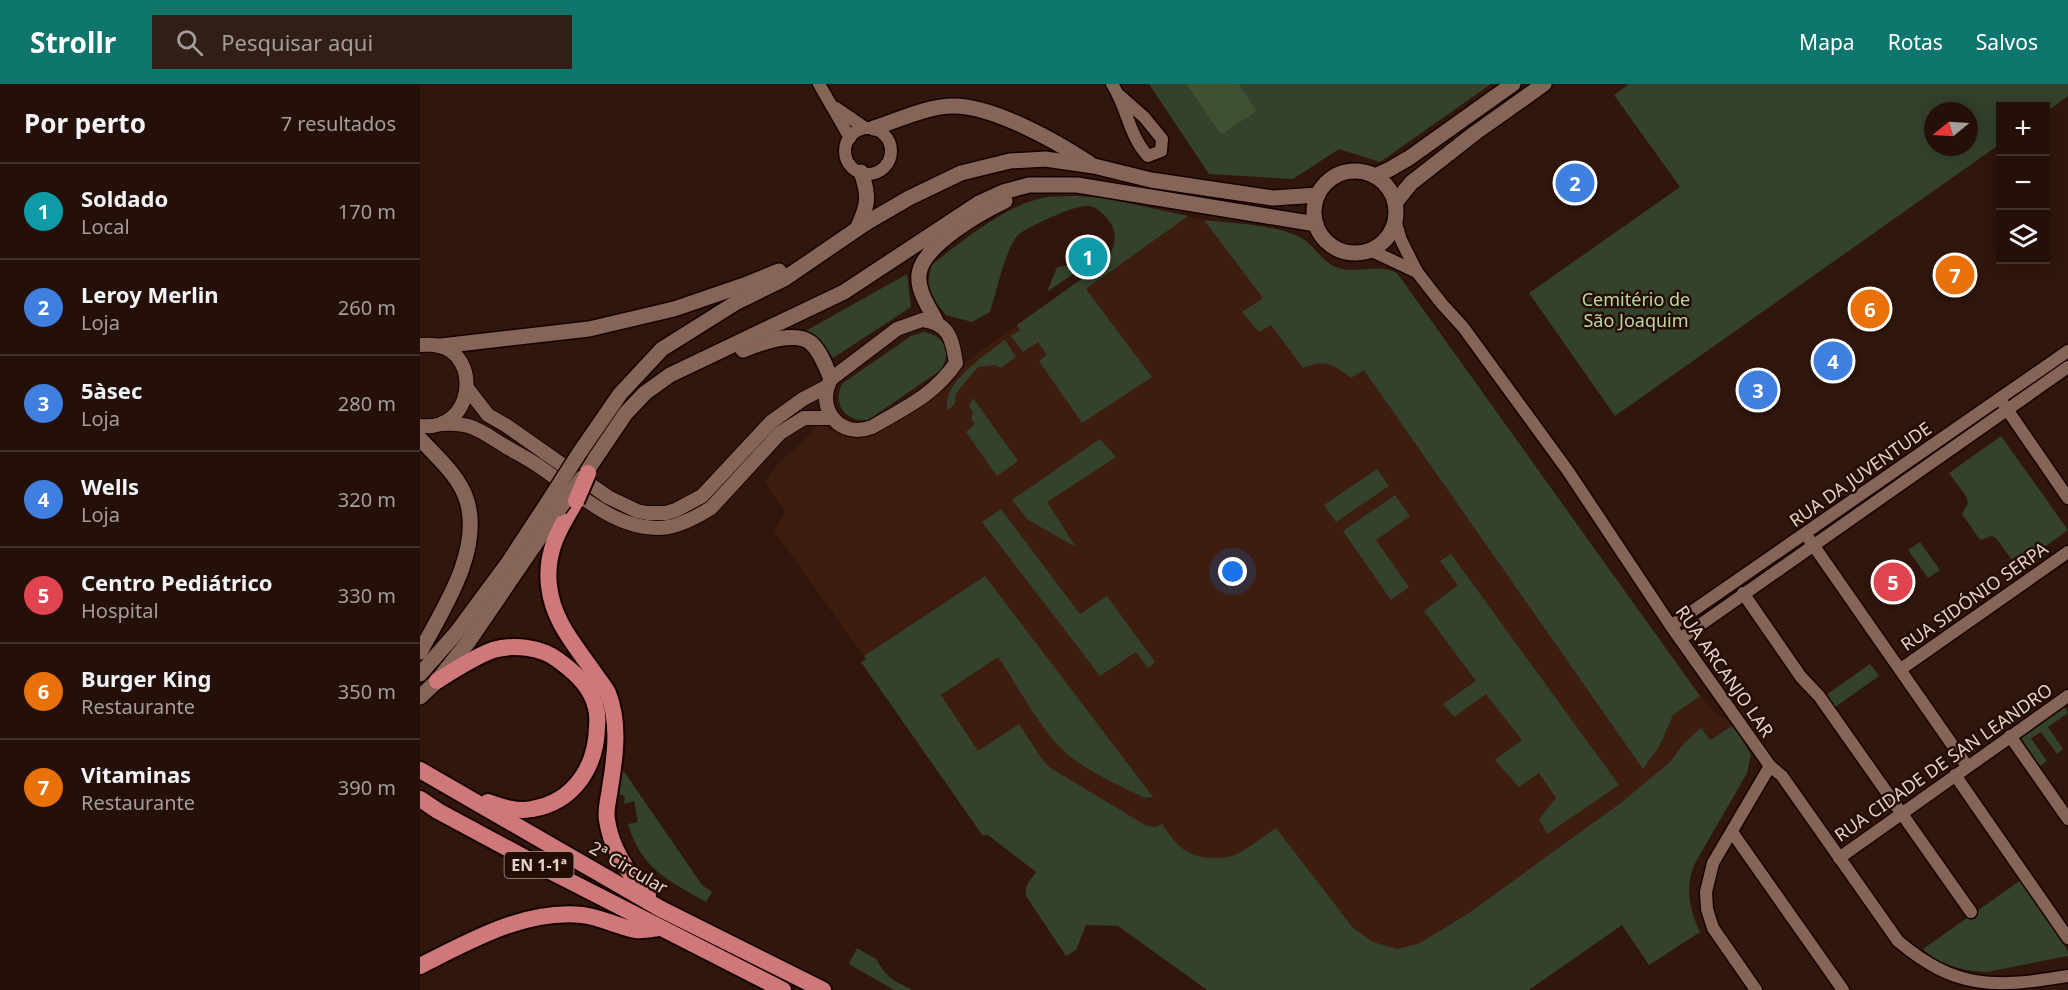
<!DOCTYPE html>
<html lang="pt">
<meta charset="utf-8">
<style>
body{margin:0;font-family:"Noto Sans",sans-serif;background:#311e17;color:#f1f3f6}
.controls{position:absolute;right:18px;top:18px;display:grid;overflow:hidden;border-radius:0px;box-shadow:0 3px 15px #0003}
.controls button{width:54px;height:54px;display:grid;place-items:center;padding:0;border:0;border-bottom:2px solid #42302a;background:#251009;color:#f1f3f6;font:30px sans-serif}
.compass{position:absolute;left:1504px;top:18px;width:54px;height:54px;border-radius:50%;background:#251009;box-shadow:0 3px 15px #0003;rotate:252deg}
.you{position:absolute;left:813px;top:488px;width:21px;height:21px;margin:-15px;border:4px solid #fff;border-radius:50%;background:#1a73e8;box-shadow:0 0 0 9px #1a73e833}
.badge{display:grid;place-items:center;width:39px;height:39px;border-radius:50%;background:#0f766e;color:#fff;font-size:20px;font-weight:700}
.pin{position:absolute;translate:-50% -50%;border:3px solid #fff;box-shadow:0 2px 6px #0006}
.list{margin:0;padding:0;list-style:none}
h2{display:flex;justify-content:space-between;align-items:center;height:78px;margin:0;padding:0 24px;font-size:26px}
h2 small{font-size:20px;font-weight:400;color:#a39d9c}
.list li{display:grid;grid-template-columns:39px 1fr auto;gap:18px;align-items:center;box-sizing:border-box;height:96px;padding:0 24px;border-top:2px solid #42302a}
.list b{display:block;font-size:22px;white-space:nowrap}
.list p{margin:0;font-size:20px;white-space:nowrap;color:#a39d9c}
.list em{font-size:20px;font-style:normal;color:#a39d9c}
.icon{flex:none;width:33px;height:33px;fill:none;stroke:currentColor;stroke-width:2;stroke-linecap:round;stroke-linejoin:round}
.map{position:relative;flex:none;width:1648px;height:906px;overflow:hidden}
header{display:flex;align-items:center;gap:36px;box-sizing:border-box;height:84px;padding:0 30px;background:#0f766e;color:#fff}
header strong{font-size:28px}
nav{display:flex;gap:33px;margin-inline-start:auto;font-size:21px}
.search{width:420px;height:54px;background:#311e17;display:flex;align-items:center;gap:15px;box-sizing:border-box;padding:0 21px;border-radius:0px;color:#a39d9c;font-size:22px}
main{display:flex}
aside{flex:1;background:#251009}
.map>svg:first-child{display:block}
.built{fill:#3d1d10}
.green{fill:#34412b;fill-rule:evenodd}
.forest{fill:#3f5033}
.lines{fill:none;stroke-linecap:round;stroke-linejoin:round}
.minor-casing{stroke:#170200;stroke-width:15}
.tertiary-casing{stroke:#170200;stroke-width:16}
.secondary-casing{stroke:#170200;stroke-width:18}
.trunk-casing{stroke:#170200;stroke-width:20}
.minor{stroke:#856558;stroke-width:12}
.tertiary{stroke:#856558;stroke-width:14}
.secondary{stroke:#856558;stroke-width:15}
.trunk{stroke:#ce7879;stroke-width:16}
.secondary-bridge-casing{stroke:#170200;stroke-width:18;stroke-linecap:butt}
.trunk-bridge-casing{stroke:#170200;stroke-width:20;stroke-linecap:butt}
.secondary-bridge{stroke:#856558;stroke-width:15}
.trunk-bridge{stroke:#ce7879;stroke-width:16}
.labels{text-anchor:middle;dominant-baseline:central;stroke-width:5;stroke-linejoin:round;paint-order:stroke}
.shield{fill:#260d04;stroke:#ab978f;stroke-width:1.5}
.shield-label{font-size:16px;font-weight:bold;fill:#e4d2ca}
.park-label{font-size:18px;fill:#badaa3;stroke:#260d04}
.street-label{font-size:18px;fill:#e4d2ca;stroke:#260d04}
</style>
<header>
<strong>Strollr</strong>
<div class="search"><svg class="icon" aria-label="search" viewBox="0 0 24 24"><circle cx="10" cy="10" r="6"/><path d="M15 15l6 6"/></svg>Pesquisar aqui</div>
<nav><a>Mapa</a><a>Rotas</a><a>Salvos</a></nav>
</header>
<main>
<aside>
<h2>Por perto<small>7 resultados</small></h2>
<ul class="list">
<li><span class="badge" style="background:#0f9aa8">1</span><div><b>Soldado</b><p>Local</p></div><em>170 m</em></li>
<li><span class="badge" style="background:#3f7fe0">2</span><div><b>Leroy Merlin</b><p>Loja</p></div><em>260 m</em></li>
<li><span class="badge" style="background:#3f7fe0">3</span><div><b>5àsec</b><p>Loja</p></div><em>280 m</em></li>
<li><span class="badge" style="background:#3f7fe0">4</span><div><b>Wells</b><p>Loja</p></div><em>320 m</em></li>
<li><span class="badge" style="background:#e0444e">5</span><div><b>Centro Pediátrico</b><p>Hospital</p></div><em>330 m</em></li>
<li><span class="badge" style="background:#e8710a">6</span><div><b>Burger King</b><p>Restaurante</p></div><em>350 m</em></li>
<li><span class="badge" style="background:#e8710a">7</span><div><b>Vitaminas</b><p>Restaurante</p></div><em>390 m</em></li>
</ul>
</aside>
<div class="map">
<svg width="1648" height="906" viewBox="0 0 1648 906">
<rect width="100%" height="100%" fill="#31160c"/>
<polygon class="built" points="755,129 784,136 848,144 868,149 883,155 904,175 916,183 932,187 963,184 977,189 1280,612 1298,632 1307,636 1321,653 1331,671 1327,689 1274,781 1269,795 1270,818 1280,848 1229,881 1202,841 1109,906 797,906 563,738 354,447 366,428 345,398 357,381 403,338 410,346 429,353 446,353 456,350 526,304 535,296 547,277"/>
<g class="green">
<polygon points="729,0 766,0 801,51 837,27 819,0 1071,0 960,78 919,65 873,95 789,90"/>
<path d="M1209 0H1648V12L1626 28V22H1580V60L1195 332 1109 209 1260 103 1194 11ZM1513 27H1549V63H1513Z"/>
<path d="M659 112 685 114 768 132 666 205 732 293 662 339 619 277 627 271 618 258 603 268 591 252 600 246 597 241 688 176C694 162 699 150 689 137 683 130 677 122 667 122 654 121 610 142 599 150 586 162 576 209 570 228L552 238 526 231 507 208 511 181C543 157 586 120 627 113 637 112 649 112 659 112Z"/>
<path d="M784 136C809 139 862 141 883 155 896 164 903 179 918 184 938 190 958 179 977 189L1280 612 1253 631 1240 661 1223 685 944 286 931 294C912 280 907 275 883 284L851 241 839 248 822 228 843 214Z"/>
<polygon points="672,177 627,208 637,183"/>
<path d="M487 190 491 223 413 274C405 262 396 253 382 249Z"/>
<path d="M504 248C524 251 532 269 521 286L448 336C425 339 411 318 423 299L491 252Z"/>
<path d="M585 256 596 273 581 284 575 281 558 283 536 309 534 321 528 326C520 300 567 270 585 256Z"/>
<polygon points="553,314 598,377 577,392 546,348 555,340 551,335 553,329 549,322"/>
<polygon points="1581,352 1648,446 1597,483 1576,454 1572,452 1560,456 1542,430 1548,419 1546,412 1529,389"/>
<polygon points="680,355 696,373 627,418 656,463 608,436 592,416"/>
<polygon points="957,385 969,402 916,438 904,421"/>
<polygon points="975,411 990,432 956,456 989,503 971,516 923,447"/>
<polygon points="581,425 660,530 687,512 735,578 728,584 716,568 680,592 562,438"/>
<polygon points="1500,458 1520,486 1508,494 1488,466"/>
<polygon points="1031,470 1199,701 1127,750 1119,735 1136,714 1119,689 1099,703 1075,676 1102,656 1066,610 1034,633 1023,620 1056,597 1004,527 1038,501 1020,477"/>
<path d="M565 492 733 713 725 714C699 701 667 688 645 668 618 643 599 603 578 573L521 611 558 667 599 640 622 675 629 683 725 741 735 743 742 740C757 762 766 773 794 774 804 774 812 773 821 768 833 761 844 752 856 744L933 844 953 858 977 865 1000 859 1049 829 1202 718 1251 677 1263 660 1281 644 1290 656 1312 642 1321 653 1331 671 1327 689 1274 781C1265 804 1269 826 1280 848L1229 881 1202 841 1109 906H787L698 842 666 841 656 866 646 872 606 812C604 802 610 796 616 788L568 751 563 752 441 578 446 575 444 572Z"/>
<polygon points="1450,580 1459,592 1415,623 1406,611"/>
<polygon points="1642,623 1645,623 1648,629 1628,643 1643,665 1637,670 1621,648 1611,654 1627,677 1620,682 1601,654 1602,651"/>
<path d="M203 686 282 801 292 808 286 818C248 796 221 785 208 740L218 738 214 717 204 720 205 712 199 710Z"/>
<path d="M1601 796 1648 867V872L1567 888C1544 887 1519 881 1503 865Z"/>
<polygon points="437,864 456,875 463,886 470,894 492,906 474,906 429,880"/>
</g>
<polygon class="forest" points="766,0 819,0 837,27 801,51"/>
<g class="lines">
<defs>
<g id="minor">
<polyline points="399,0 430,54"/>
<path d="M692 0C707 23 709 52 728 72L741 67 742 55 724 33 699 11"/>
<polyline points="416,24 445,44"/>
<circle cx="448" cy="67" r="23"/>
<path d="M975 136 981 156 997 188 1022 220 1043 243 1148 387 1251 542 1350 682 1362 692 1478 857C1536 906 1575 904 1648 892"/>
<polyline points="950,166 997,188"/>
<polyline points="1584,321 1648,414"/>
<polyline points="1389,455 1547,682"/>
<polyline points="1323,509 1381,593 1399,612 1551,828"/>
<polyline points="1251,542 1648,267"/>
<polyline points="1260,555 1648,283"/>
<polyline points="1481,585 1648,468"/>
<polyline points="1590,652 1648,735"/>
<polyline points="1535,691 1648,854"/>
<polyline points="1312,748 1423,906"/>
<polyline points="1419,774 1648,612"/>
<polyline points="1336,906 1293,844 1287,825 1286,808 1293,779 1350,682"/>
</g>
<g id="tertiary">
<path d="M502 236C529 239 532 254 536 279 513 312 486 323 452 343 420 356 395 324 411 295L477 245Z"/>
<path d="M0 261C6 261 13 260 19 262 61 271 55 348 0 342"/>
<polyline points="47,304 68,331 87,342 188,413 217,427 227,429 246,429 256,426 282,412 351,338 383,315 408,302"/>
<path d="M22 340C52 338 60 347 85 362 96 369 109 375 120 383 157 408 200 451 249 443 264 440 278 432 291 424L360 349 384 334H413"/>
</g>
<g id="secondary">
<path d="M454 44C479 36 507 22 534 22 573 22 636 57 669 79"/>
<circle cx="935" cy="128" r="41"/>
<polyline points="955,92 970,85 989,74 1093,0"/>
<polyline points="975,119 991,99 1055,49 1124,0"/>
<path d="M437 145C448 121 450 113 441 88"/>
<path d="M516 237C509 223 497 207 499 190 503 161 560 129 585 117"/>
<polyline points="21,262 169,245 254,225 327,200 359,187"/>
<path d="M323 266C340 259 376 246 391 259 401 268 406 283 411 295"/>
<path d="M0 355C17 373 40 393 47 417 62 467 23 525 0 568"/>
<polyline points="160,368 200,310 242,265 317,218 364,195 446,139 489,114 541,89 590,77 625,75 674,82 731,96 853,114 898,111"/>
<polyline points="166,388 206,329 225,309 250,291 424,208 559,119 583,108 609,101 657,101 896,140"/>
<polyline points="0,590 37,548 88,479 128,418"/>
<polyline points="0,613 17,597 49,557 139,425"/>
</g>
<g id="trunk">
<path d="M156 417C139 445 125 468 129 502 133 538 156 562 175 590 179 596 185 603 188 609 200 639 195 674 190 704 189 714 185 726 187 736 191 764 209 791 228 811"/>
<path d="M17 597C34 586 54 573 73 566 94 560 121 563 138 576 153 587 167 599 174 617 177 625 178 634 177 643 176 683 154 718 112 725 97 728 82 723 68 718"/>
<polyline points="0,686 241,825 403,906"/>
<polyline points="0,715 18,727 122,783 363,906"/>
<path d="M0 882C50 857 105 825 162 831 181 833 198 843 216 846 223 847 232 845 239 844"/>
</g>
</defs>
<use href="#minor" class="minor-casing"/>
<use href="#tertiary" class="tertiary-casing"/>
<use href="#secondary" class="secondary-casing"/>
<use href="#trunk" class="trunk-casing"/>
<use href="#minor" class="minor"/>
<use href="#tertiary" class="tertiary"/>
<use href="#secondary" class="secondary"/>
<use href="#trunk" class="trunk"/>
<defs>
<g id="secondary-bridge">
<polyline points="128,418 160,368"/>
<polyline points="139,425 162,394"/>
</g>
<polyline id="trunk-bridge" points="156,417 168,389"/>
</defs>
<use href="#secondary-bridge" class="secondary-bridge-casing"/>
<use href="#trunk-bridge" class="trunk-bridge-casing"/>
<use href="#secondary-bridge" class="secondary-bridge"/>
<use href="#trunk-bridge" class="trunk-bridge"/>
</g>
<g class="labels">
<rect class="shield" x="84.5" y="768" width="69" height="26" rx="4.5"/>
<g class="shield-label">
<text x="119" y="781">EN 1-1ª</text>
</g>
<g class="park-label">
<text x="1216" y="215">Cemitério de<tspan x="1216" dy="21">São Joaquim</tspan></text>
</g>
<g class="street-label">
<text transform="translate(1440 390) rotate(-35)">RUA DA JUVENTUDE</text>
<text transform="translate(1554 512) rotate(-35)">RUA SIDÓNIO SERPA</text>
<text transform="translate(1305 587) rotate(55)">RUA ARCANJO LAR</text>
<text transform="translate(1523 678) rotate(-35)">RUA CIDADE DE SAN LEANDRO</text>
<text transform="translate(209 783) rotate(30)">2ª Circular</text>
</g>
</g>
</svg>
<div class="controls">
<button>+</button>
<button>−</button>
<button><svg class="icon" aria-label="layers" viewBox="0 0 24 24"><path d="M12 4l9 5-9 5-9-5zM3 14l9 5 9-5"/></svg></button>
</div>
<svg class="compass" viewBox="-18 -18 36 36"><path d="M0-13l5 13h-10z" fill="#e53935"/><path d="M0 13l5-13h-10z" fill="#a39d9c"/></svg>
<div class="you"></div>
<div class="pin badge" style="left:668px;top:173px;background:#0f9aa8">1</div>
<div class="pin badge" style="left:1155px;top:99px;background:#3f7fe0">2</div>
<div class="pin badge" style="left:1338px;top:306px;background:#3f7fe0">3</div>
<div class="pin badge" style="left:1413px;top:277px;background:#3f7fe0">4</div>
<div class="pin badge" style="left:1473px;top:498px;background:#e0444e">5</div>
<div class="pin badge" style="left:1450px;top:225px;background:#e8710a">6</div>
<div class="pin badge" style="left:1535px;top:191px;background:#e8710a">7</div>
</div>
</main>
